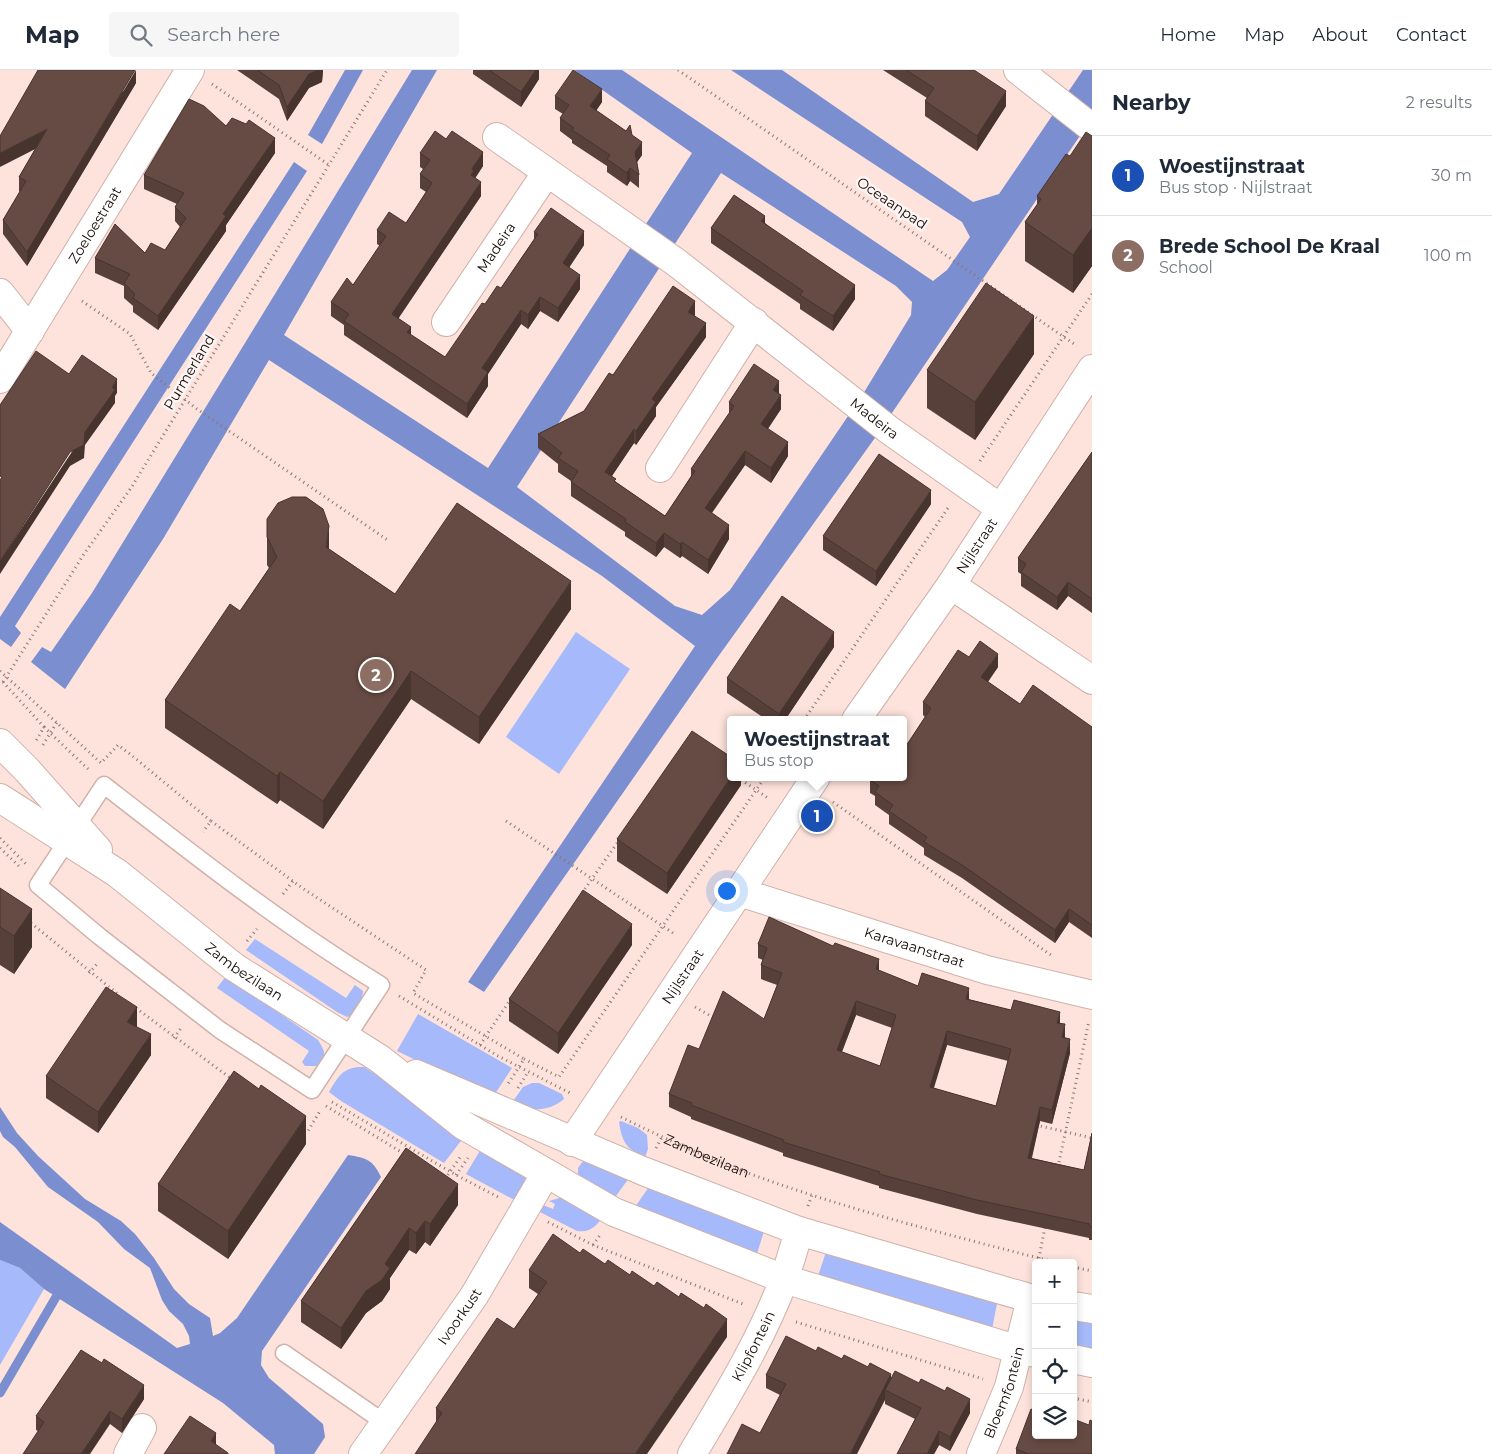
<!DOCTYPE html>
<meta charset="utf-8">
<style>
body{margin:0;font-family:Montserrat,sans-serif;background:#f6f6f7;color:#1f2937}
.controls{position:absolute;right:15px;bottom:15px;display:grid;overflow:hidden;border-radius:5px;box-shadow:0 2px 8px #0003}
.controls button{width:45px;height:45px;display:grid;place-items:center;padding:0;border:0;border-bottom:1px solid #e0e1e3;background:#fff;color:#1f2937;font:25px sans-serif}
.you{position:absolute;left:726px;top:820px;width:18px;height:18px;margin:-12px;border:4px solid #fff;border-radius:50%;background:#1a73e8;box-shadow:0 0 0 8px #1a73e833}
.badge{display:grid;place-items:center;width:32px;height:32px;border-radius:50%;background:#db2777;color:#fff;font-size:16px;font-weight:700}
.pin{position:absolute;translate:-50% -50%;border:2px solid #fff;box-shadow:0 1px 5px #0006}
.popup{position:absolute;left:727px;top:646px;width:180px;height:65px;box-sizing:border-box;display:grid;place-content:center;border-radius:5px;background:#fff;filter:drop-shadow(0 1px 4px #0005);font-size:16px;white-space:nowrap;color:#747a83}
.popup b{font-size:19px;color:#1f2937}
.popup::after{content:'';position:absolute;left:50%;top:100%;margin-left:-10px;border:10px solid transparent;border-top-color:#fff}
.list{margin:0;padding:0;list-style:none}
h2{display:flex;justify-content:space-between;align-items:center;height:65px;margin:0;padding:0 20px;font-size:21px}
h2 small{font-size:16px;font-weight:400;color:#747a83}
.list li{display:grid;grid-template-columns:32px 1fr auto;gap:15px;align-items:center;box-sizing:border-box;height:80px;padding:0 20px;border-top:1px solid #e0e1e3}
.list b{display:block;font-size:19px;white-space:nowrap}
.list p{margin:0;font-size:16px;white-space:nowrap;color:#747a83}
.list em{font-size:16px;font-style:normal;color:#747a83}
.icon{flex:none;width:28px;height:28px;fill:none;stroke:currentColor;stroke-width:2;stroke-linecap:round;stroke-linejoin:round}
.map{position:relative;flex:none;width:1092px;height:1384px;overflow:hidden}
header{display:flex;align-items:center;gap:30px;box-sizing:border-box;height:70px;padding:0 25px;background:#fff;border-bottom:1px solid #e0e1e3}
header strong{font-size:24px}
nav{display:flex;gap:28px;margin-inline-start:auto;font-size:18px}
.search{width:350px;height:45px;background:#f6f6f7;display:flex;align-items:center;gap:12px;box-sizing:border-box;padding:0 18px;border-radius:5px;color:#747a83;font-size:19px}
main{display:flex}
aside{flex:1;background:#fff}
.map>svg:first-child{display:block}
.green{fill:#a5b9fb}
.water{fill:#7a8ed0;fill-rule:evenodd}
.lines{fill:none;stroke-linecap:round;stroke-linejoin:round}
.stream{stroke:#7a8ed0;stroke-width:9}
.lane-casing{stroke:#d0b1a8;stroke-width:19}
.street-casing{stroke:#d0b1a8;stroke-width:30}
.secondary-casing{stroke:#d0b1a8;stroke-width:30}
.path{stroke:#8a7772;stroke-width:3;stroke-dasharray:1 4;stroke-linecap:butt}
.lane{stroke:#fff;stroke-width:16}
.street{stroke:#fff;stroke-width:28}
.secondary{stroke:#fff;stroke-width:28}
.wall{fill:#57403a;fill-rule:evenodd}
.shaded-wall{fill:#47342f}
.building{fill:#654b43;stroke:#47342f;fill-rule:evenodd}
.labels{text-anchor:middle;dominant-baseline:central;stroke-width:5;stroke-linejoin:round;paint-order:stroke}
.street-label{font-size:14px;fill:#140a07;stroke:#fcf5f3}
</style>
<header>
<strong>Map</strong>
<div class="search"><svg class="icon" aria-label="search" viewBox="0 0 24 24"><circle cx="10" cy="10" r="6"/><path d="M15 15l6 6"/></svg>Search here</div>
<nav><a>Home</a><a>Map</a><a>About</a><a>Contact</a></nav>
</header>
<main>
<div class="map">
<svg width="1092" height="1384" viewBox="0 0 1092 1384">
<rect width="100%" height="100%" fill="#fde3dc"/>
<g class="green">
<polygon points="576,562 630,599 559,704 506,667"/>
<polygon points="255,869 346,928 355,915 363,921 362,929 355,944 347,947 337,942 246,880"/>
<path d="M226 906 318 970C325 981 327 985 319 996H305L302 992 309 981 217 918Z"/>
<polygon points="418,944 512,998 493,1027 397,981"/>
<path d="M364 997 467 1063 444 1093 341 1031 329 1022C338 1006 344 996 364 997Z"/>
<path d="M532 1013H539L562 1024 564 1029C549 1042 529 1042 511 1034L523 1017Z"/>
<path d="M621 1051 638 1058 647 1065 648 1079 645 1087C626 1079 622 1072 619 1052Z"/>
<polygon points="484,1074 523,1104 527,1112 518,1132 466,1104"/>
<polygon points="584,1090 632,1104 613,1130 578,1105 578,1098"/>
<polygon points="653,1111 765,1158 755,1190 633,1140"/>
<path d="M563 1127 605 1143C598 1155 591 1163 577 1161L538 1141 543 1135 553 1139 555 1134 549 1131Z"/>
<polygon points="827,1179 998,1228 991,1265 816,1212"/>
<polygon points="0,1190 20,1198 44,1219 0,1295"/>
<polygon points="1073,1244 1092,1248 1092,1288 1073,1284"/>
</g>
<g class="water">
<polygon points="345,0 363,0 322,74 308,65"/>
<path d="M412 0H437L284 265 488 398 692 83 574 0H622L933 211 947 200 970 167 962 152 731 0H782L973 132 999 124 1083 0H1092V48L877 365 715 591 484 922 468 912 695 576 602 506 269 290 163 469 65 619 31 592 42 577 51 582 92 523ZM721 103 896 216 912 232 911 245 863 324 730 520 702 545 675 536 517 417Z"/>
<polygon points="294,92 307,101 15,556 21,563 11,577 0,569 0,547"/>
<path d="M0 1037 17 1063 38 1086 85 1129 121 1151 135 1164 154 1188 174 1219 189 1234 210 1248 213 1266 220 1263 237 1248 348 1085C367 1088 373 1090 381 1107L262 1281 261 1295 269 1308 323 1354 325 1367 314 1384H275L274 1375 223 1333 44 1219 20 1198 0 1190V1152L177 1278 190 1274 189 1266 183 1254 169 1241 162 1230 150 1198 124 1179 98 1152 48 1117 15 1077 3 1067 0 1061Z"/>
</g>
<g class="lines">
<polyline class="stream" points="0,1323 56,1227"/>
<defs>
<g id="lane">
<path d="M104 715C194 785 284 856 381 915L312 1020 220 960 99 866 38 815Z"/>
<polyline points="284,1283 385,1353"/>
</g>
<g id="street">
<polyline points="1018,0 1092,58"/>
<path id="s2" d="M497 67 677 193 889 360 1000 438"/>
<polyline points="0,223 30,261"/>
<path id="s3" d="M446 252 547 102"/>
<path id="s4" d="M0 309 190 0"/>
<polyline points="660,398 754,252"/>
<polyline points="951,515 1092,610"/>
<path id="s5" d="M856 650 951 515 1092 299"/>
<path id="s6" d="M739 822 987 900 1092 925"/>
<path id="s7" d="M572 1072 816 707"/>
<polyline points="128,1384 142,1358"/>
<path id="s8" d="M363 1384 474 1226 546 1103"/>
<path id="s9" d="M692 1384C725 1329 762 1269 784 1209 790 1193 794 1177 799 1161"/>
<path id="s10" d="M981 1384 1009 1317 1031 1229"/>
</g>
<g id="secondary">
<polyline points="0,673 27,700 98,780"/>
<path id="s11" d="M0 728 117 803 234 897 380 989 463 1055 614 1142 784 1209 1019 1280 1036 1283"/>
<polyline points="416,1004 643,1101 799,1161 1036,1230"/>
<polyline points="1073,1236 1092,1239"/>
<polyline points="1073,1289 1092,1293"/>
</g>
</defs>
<use href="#lane" class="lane-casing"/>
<use href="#street" class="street-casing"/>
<use href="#secondary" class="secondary-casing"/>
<g class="path">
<polyline points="678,0 1077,276"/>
<polyline points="212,14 329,95"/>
<polyline points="82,231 130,264 151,303 197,339 389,471"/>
<polyline points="980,391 1092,224"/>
<polyline points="0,601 101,693 118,675 130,684 211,751 203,762"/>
<polyline points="3,612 84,484 131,418 387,0"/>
<polyline points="3,612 44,657 36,671"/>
<polyline points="804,650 950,435"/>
<polyline points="44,657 88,699"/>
<polyline points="43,675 57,652"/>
<polyline points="737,707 768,728"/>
<polyline points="833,732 1051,885"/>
<polyline points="211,751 301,817 426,900 413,923 524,989 508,1014"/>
<polyline points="506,751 676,865"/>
<polyline points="0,768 26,794"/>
<polyline points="0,778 21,798"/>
<polyline points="582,823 620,769"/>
<polyline points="283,824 293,811"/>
<polyline points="31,853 119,925"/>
<polyline points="247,871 257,859"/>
<polyline points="89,903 97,894"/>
<polyline points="399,926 498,986 572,1024"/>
<polyline points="695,937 716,949"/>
<polyline points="136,938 233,1010"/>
<polyline points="174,968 181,958"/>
<polyline points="480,975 510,930"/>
<polyline points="524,989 559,1007 765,707"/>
<polyline points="518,1018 528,1002"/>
<polyline points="332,1032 456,1105 500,1128"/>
<polyline points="326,1036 406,1085"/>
<path id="s1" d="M621 1047C669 1071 719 1093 770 1111 864 1144 961 1168 1058 1193"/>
<polyline points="1036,1055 1092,1068"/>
<polyline points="304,1059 308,1061 320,1041"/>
<polyline points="656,1078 662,1067"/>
<polyline points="1058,1097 1089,951"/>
<polyline points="456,1105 468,1088"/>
<polyline points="445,1109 461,1086"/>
<polyline points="808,1136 812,1125"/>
<polyline points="548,1152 593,1175 743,1234"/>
<polyline points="593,1175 600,1165"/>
<polyline points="1038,1193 1045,1157"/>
<polyline points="1073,1197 1092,1201"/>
<polyline points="796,1252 983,1309"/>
<polyline points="1073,1328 1092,1332"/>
</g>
<use href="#lane" class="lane"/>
<use href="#street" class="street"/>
<use href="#secondary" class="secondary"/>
</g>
<g class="wall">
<polygon points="237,0 323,0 322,12 309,18 287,51 279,29"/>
<polygon points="473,0 539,0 539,9 521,37 473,4"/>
<polygon points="883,0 974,0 1006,36 977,81 925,46 925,31 927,28"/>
<polygon points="136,13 27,196 3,164 3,150 20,122 19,121 19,107 35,79"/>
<polygon points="555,26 602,32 596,41 632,65 642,85 637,92 639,105 639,118 630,111 627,116 607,102 607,96 572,73 572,70 560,61 560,48 563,44 555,39"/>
<polygon points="226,56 275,83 226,155 226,161 158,260 133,242 133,236 124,228 124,216 95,203 95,188 165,180 180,157 175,151 175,137 177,134 144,119 144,105"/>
<polygon points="1092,66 1092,196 1073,223 1025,191 1025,152 1037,135 1037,126 1070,86"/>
<polygon points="420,83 483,96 475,108 481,126 398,248 411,265 445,287 485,234 501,218 534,169 534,162 584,175 569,197 580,219 558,252 540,241 528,259 521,254 488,304 488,316 467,348 344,265 344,255 331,246 331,232 353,215 380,176 377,174 377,160 406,153 426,122 420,118 420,104 423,99 420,97"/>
<polygon points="765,153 855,229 833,261 800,239 800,234 711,173 711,158"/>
<polygon points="695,245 695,246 706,267 656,337 656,346 636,375 634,373 612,406 616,412 665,446 691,406 691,399 729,344 729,332 779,323 781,339 768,359 788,386 771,413 745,395 712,443 729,469 708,504 682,486 680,488 664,477 656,487 625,466 625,462 571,426 571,411 558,402 558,394 538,378 538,364 584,341 613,305"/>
<polygon points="1034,284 975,370 927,338 927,300"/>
<polygon points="1092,382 1092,543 1068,526 1057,540 1021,516 1021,504 1018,502 1018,488"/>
<polygon points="931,434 876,516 823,480 823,466"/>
<polygon points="267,449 329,479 395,524 571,539 479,674 411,629 323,759 280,730 277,734 165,658 165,630 240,541 269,498 267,495"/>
<polygon points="834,577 785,650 767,650 727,623 727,608"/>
<polygon points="969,587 998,597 988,612 1020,634 1092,657 1092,868 1069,852 1055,873 962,808 924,785 924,778 889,754 889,745 875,735 875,726 870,723 870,710 906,676 925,647 923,645 923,632"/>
<polygon points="741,707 741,715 667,824 617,791 617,769"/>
<polygon points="0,818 32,877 14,904 0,895"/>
<path d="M758 874 879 901 918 916 1060 953 1070 983 1052 1054 1040 1051 1032 1088 1084 1100 1092 1063V1170H1089V1168L977 1144 879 1118V1116L783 1086V1083L691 1049V1047L669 1037V1024L699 979 764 949 777 915 761 909V895L763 890 758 888ZM856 945 892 958 880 996 842 982ZM947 975 1008 991 996 1036 933 1018Z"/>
<polygon points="632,875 558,984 509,951 509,929"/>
<polygon points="137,957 151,985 98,1063 46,1028 46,1006"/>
<polygon points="306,1074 228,1189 158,1141 158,1114"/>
<polygon points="406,1078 458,1135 430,1176 425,1172 416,1184 409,1180 390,1208 390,1219 382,1231 366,1243 341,1279 301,1252 301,1231"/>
<polygon points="580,1183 630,1205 727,1267 436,1353 436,1338 514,1259 538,1224 529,1218 529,1200"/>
<polygon points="816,1281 868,1297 970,1343 950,1381 939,1375 934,1384 897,1384 915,1349 885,1334 885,1330 760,1363 780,1325 766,1318 766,1305"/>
<polygon points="144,1329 122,1363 110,1354 38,1361 36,1360 36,1346"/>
<polygon points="1089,1355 1092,1384 1016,1384 1016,1379 1036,1365"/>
</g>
<g class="shaded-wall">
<polygon points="136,0 136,13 27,196 27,182"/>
<polygon points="318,0 323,0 322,12 309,18 287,51 287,37 309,4"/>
<polygon points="536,0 539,0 539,9 521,37 521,22"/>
<polygon points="602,19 602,32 590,49 590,36"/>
<polygon points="1006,21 1006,36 977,81 977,66"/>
<polygon points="47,59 47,73 0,97 0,83"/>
<polygon points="275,68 275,83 226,155 226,161 158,260 158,246 223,144"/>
<polygon points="642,72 642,85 635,95 635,82"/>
<polygon points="483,82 483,96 474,110 471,119 472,99"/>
<polygon points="630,98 630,111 627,116 627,103"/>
<polygon points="481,112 481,126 392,258 392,244"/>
<polygon points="765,146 765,161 761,151"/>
<polygon points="1092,158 1092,196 1073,223 1073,185"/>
<polygon points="584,161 584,175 563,207 563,193"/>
<polygon points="580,205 580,219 558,252 558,238"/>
<polygon points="855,215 855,229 833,261 833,246"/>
<polygon points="540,227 540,241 528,259 528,245"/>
<polygon points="695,231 695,245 688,256 688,242"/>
<polygon points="521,240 521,254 488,304 488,316 467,348 467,334 482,298"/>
<polygon points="1034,246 1034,284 975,370 975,332"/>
<polygon points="706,253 706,267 656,337 656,346 636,375 636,361 652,329"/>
<polygon points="411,257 411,271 407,262"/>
<polygon points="117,309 117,323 115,326 115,333 85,375 84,388 70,396 0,504 0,491 85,362"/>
<polygon points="779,311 779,325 773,320"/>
<polygon points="781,325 781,339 761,368 761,354"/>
<polygon points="634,359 634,373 605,416 605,402"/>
<polygon points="788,372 788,386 771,413 771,398"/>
<polygon points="745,381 745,395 705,452 705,438"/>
<polygon points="931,420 931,434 876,516 876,501"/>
<polygon points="729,455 729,469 708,504 708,490"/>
<polygon points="329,456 329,484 326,477"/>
<polygon points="664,463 664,477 656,487 656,473"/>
<polygon points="682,472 682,486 680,488 680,474"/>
<polygon points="571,511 571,539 479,674 479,647"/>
<polygon points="1068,512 1068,526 1057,540 1057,527"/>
<polygon points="834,562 834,577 785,650 779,650 779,644"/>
<polygon points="998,584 998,597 981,621 981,607"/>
<polygon points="411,601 411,629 323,759 323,731"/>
<polygon points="280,702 280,730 277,734 277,706"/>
<polygon points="731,707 741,707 741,715 667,824 667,803"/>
<polygon points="32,839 32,877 14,904 14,866"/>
<polygon points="1069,839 1069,852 1055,873 1055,860"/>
<polygon points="632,854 632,875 558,984 558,963"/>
<polygon points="879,889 879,903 876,899"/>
<polygon points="969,918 969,931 966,929"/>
<polygon points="856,931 856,945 837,994 837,980"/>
<polygon points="137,937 137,959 127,952"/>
<polygon points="1060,942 1060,956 1057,953"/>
<polygon points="1065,954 1065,968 1062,967"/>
<polygon points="947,961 947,975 930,1031 930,1017"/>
<polygon points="151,964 151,985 98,1063 98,1042"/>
<polygon points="1070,969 1070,983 1052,1054 1052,1040"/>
<polygon points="1040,1037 1040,1051 1028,1101 1028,1088"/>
<polygon points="306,1046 306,1074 228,1189 228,1161"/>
<polygon points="458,1114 458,1135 430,1176 430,1154"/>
<polygon points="425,1151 425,1172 416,1184 416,1163"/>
<polygon points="409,1158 409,1180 390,1208 390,1219 382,1231 366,1243 341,1279 341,1258"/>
<polygon points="727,1249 727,1267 647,1384 635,1384"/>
<polygon points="891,1304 891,1318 885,1320 885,1330 857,1384 850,1384"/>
<polygon points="144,1315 144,1329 122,1363 122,1349"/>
<polygon points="970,1329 970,1343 950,1381 950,1367"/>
<polygon points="110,1341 110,1354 90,1384 81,1384"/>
<polygon points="939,1361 939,1375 934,1384 927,1384"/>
<polygon points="216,1363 216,1378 211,1371"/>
</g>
<g class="building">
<polygon points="38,0 135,0 27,182 3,150 26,111 19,107 47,59 0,83 0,66"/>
<polygon points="257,0 318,0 309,4 287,37 279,15"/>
<polygon points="489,0 536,0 521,22"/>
<polygon points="573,0 602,19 590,36 626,61 630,55 632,65 642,72 635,82 639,105 630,98 627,103 607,89 610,85 572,60 574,58 560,48 569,35 555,26"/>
<polygon points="906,0 974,0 1006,21 977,66 925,31 934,18"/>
<polygon points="189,29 204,36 226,56 232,48 246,54 249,50 275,68 223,144 226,146 158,246 133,228 135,224 124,213 130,204 95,188 115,154 145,183 151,173 165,180 186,148 175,137 184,123 144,105"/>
<polygon points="435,61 446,69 452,61 483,82 472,99 474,101 471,105 481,112 392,244 411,257 407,262 445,287 482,233 485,234 497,216 501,218 538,164 534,162 551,138 584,161 563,193 580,205 558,238 540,227 528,245 521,240 482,298 488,302 467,334 344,251 349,244 331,232 347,208 353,215 386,166 377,160 389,142 406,153 432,113 420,104 430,90 420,83"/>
<polygon points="1086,62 1092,66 1092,158 1073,185 1025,152 1041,129 1037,126 1066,84 1070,86"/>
<polygon points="734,125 765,146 761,151 855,215 833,246 800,225 803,221 711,158"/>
<polygon points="986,213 1034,246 975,332 927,300"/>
<polygon points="673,216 695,231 688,242 706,253 652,329 656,332 636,361 634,359 605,402 616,409 614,411 665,446 695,401 691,399 734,336 729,332 754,294 779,311 773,320 781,325 761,354 788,372 771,398 745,381 705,438 729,455 708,490 682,472 680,474 664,463 656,473 625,452 626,449 571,412 578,401 558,388 562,383 538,364 584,341 609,303 613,305"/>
<polygon points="36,281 69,304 82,285 117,309 112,317 115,320 85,362 84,375 70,382 0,491 0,410 2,407 0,406 0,335"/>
<polygon points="1092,382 1092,529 1068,512 1057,527 1021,502 1026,494 1018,488"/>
<polygon points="879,384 931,420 876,501 823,466"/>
<polygon points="292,427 306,427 323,439 329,456 326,477 395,524 457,433 571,511 479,647 411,601 323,731 280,702 277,706 165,630 230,534 240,541 277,487 267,467 267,449 278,433"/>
<polygon points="782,526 834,562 779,644 727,608"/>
<polygon points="980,571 998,584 981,607 1020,634 1033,615 1092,657 1092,855 1069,839 1055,860 962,795 924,772 927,767 889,741 893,735 875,722 879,716 870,710 871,707 903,707 903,675 906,676 931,638 923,632 958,580 969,587"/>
<polygon points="692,661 731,687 731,707 667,803 617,769"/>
<polygon points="0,818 32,839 14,866 0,857"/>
<polygon points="583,820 632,854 558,963 509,929"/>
<path d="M769 847 833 876 835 873 879 889 876 899 918 916 922 903 969 918 966 929 1011 940 1014 930 1060 942 1057 953 1065 954 1062 967 1070 969 1052 1040 1040 1037 1028 1088 1084 1100 1092 1063V1157L1089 1156 1090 1154 977 1130 879 1104 880 1102 783 1072 784 1070 691 1035 692 1033 669 1024 688 975 699 979 723 921 764 949 782 903 761 895 767 878 758 874ZM856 931 896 945 880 996 837 980ZM947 961 1011 979 996 1036 930 1017Z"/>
<polygon points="106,917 137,937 127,952 151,964 98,1042 46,1006"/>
<polygon points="234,1001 259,1019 261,1015 306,1046 228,1161 158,1114"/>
<polygon points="406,1078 458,1114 430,1154 425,1151 416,1163 409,1158 385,1194 390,1198 382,1210 366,1221 341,1258 301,1231"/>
<polygon points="553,1164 580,1183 583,1179 605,1194 608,1190 630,1205 632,1201 654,1216 657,1212 679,1227 681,1223 704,1238 706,1234 727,1249 635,1384 415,1384 442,1343 436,1338 497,1248 514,1259 547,1212 529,1200"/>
<polygon points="786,1266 816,1281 818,1277 842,1289 844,1285 868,1297 870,1293 891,1304 850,1384 727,1384 742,1354 760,1363 786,1314 766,1305"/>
<polygon points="81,1280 102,1293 104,1289 144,1315 122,1349 110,1341 81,1384 23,1384 44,1352 36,1346"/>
<polygon points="895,1301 919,1313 921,1309 945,1321 947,1317 970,1329 950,1367 939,1361 927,1384 897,1384 921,1338 885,1320"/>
<polygon points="1031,1339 1036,1341 1036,1365 1073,1365 1073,1349 1089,1355 1090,1350 1092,1351 1092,1384 1029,1384 1016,1379"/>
<polygon points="190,1346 216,1363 211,1371 228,1383 228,1384 164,1384"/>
</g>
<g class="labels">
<g class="street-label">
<text transform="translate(892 133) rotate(34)">Oceaanpad</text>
<text stroke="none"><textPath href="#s4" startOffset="181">Zoeloestraat</textPath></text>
<text stroke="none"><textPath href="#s3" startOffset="90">Madeira</textPath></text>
<text transform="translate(189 302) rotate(-59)">Purmerland</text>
<text stroke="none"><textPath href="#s2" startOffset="471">Madeira</textPath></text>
<text stroke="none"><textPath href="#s5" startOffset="212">Nijlstraat</textPath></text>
<text stroke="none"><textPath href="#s6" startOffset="184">Karavaanstraat</textPath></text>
<text stroke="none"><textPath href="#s11" startOffset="300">Zambezilaan</textPath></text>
<text stroke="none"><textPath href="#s7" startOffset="199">Nijlstraat</textPath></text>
<text stroke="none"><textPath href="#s1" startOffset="94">Zambezilaan</textPath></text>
<text stroke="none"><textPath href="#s8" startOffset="168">Ivoorkust</textPath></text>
<text stroke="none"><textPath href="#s9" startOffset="124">Klipfontein</textPath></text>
<text stroke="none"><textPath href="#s10" startOffset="66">Bloemfontein</textPath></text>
</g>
</g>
</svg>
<div class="controls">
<button>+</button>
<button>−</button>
<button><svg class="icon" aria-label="locate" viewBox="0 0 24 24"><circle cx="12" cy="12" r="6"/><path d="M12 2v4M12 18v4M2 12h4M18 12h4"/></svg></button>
<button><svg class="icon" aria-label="layers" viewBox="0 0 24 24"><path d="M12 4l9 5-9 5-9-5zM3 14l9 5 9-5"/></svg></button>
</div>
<div class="you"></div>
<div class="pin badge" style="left:817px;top:746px;background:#1a4fb4">1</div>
<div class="popup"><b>Woestijnstraat</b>Bus stop</div>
<div class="pin badge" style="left:376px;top:605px;background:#8d6e63">2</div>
</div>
<aside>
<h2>Nearby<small>2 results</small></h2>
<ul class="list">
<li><span class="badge" style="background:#1a4fb4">1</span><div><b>Woestijnstraat</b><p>Bus stop · Nijlstraat</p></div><em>30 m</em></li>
<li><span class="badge" style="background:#8d6e63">2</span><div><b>Brede School De Kraal</b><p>School</p></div><em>100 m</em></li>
</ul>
</aside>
</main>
